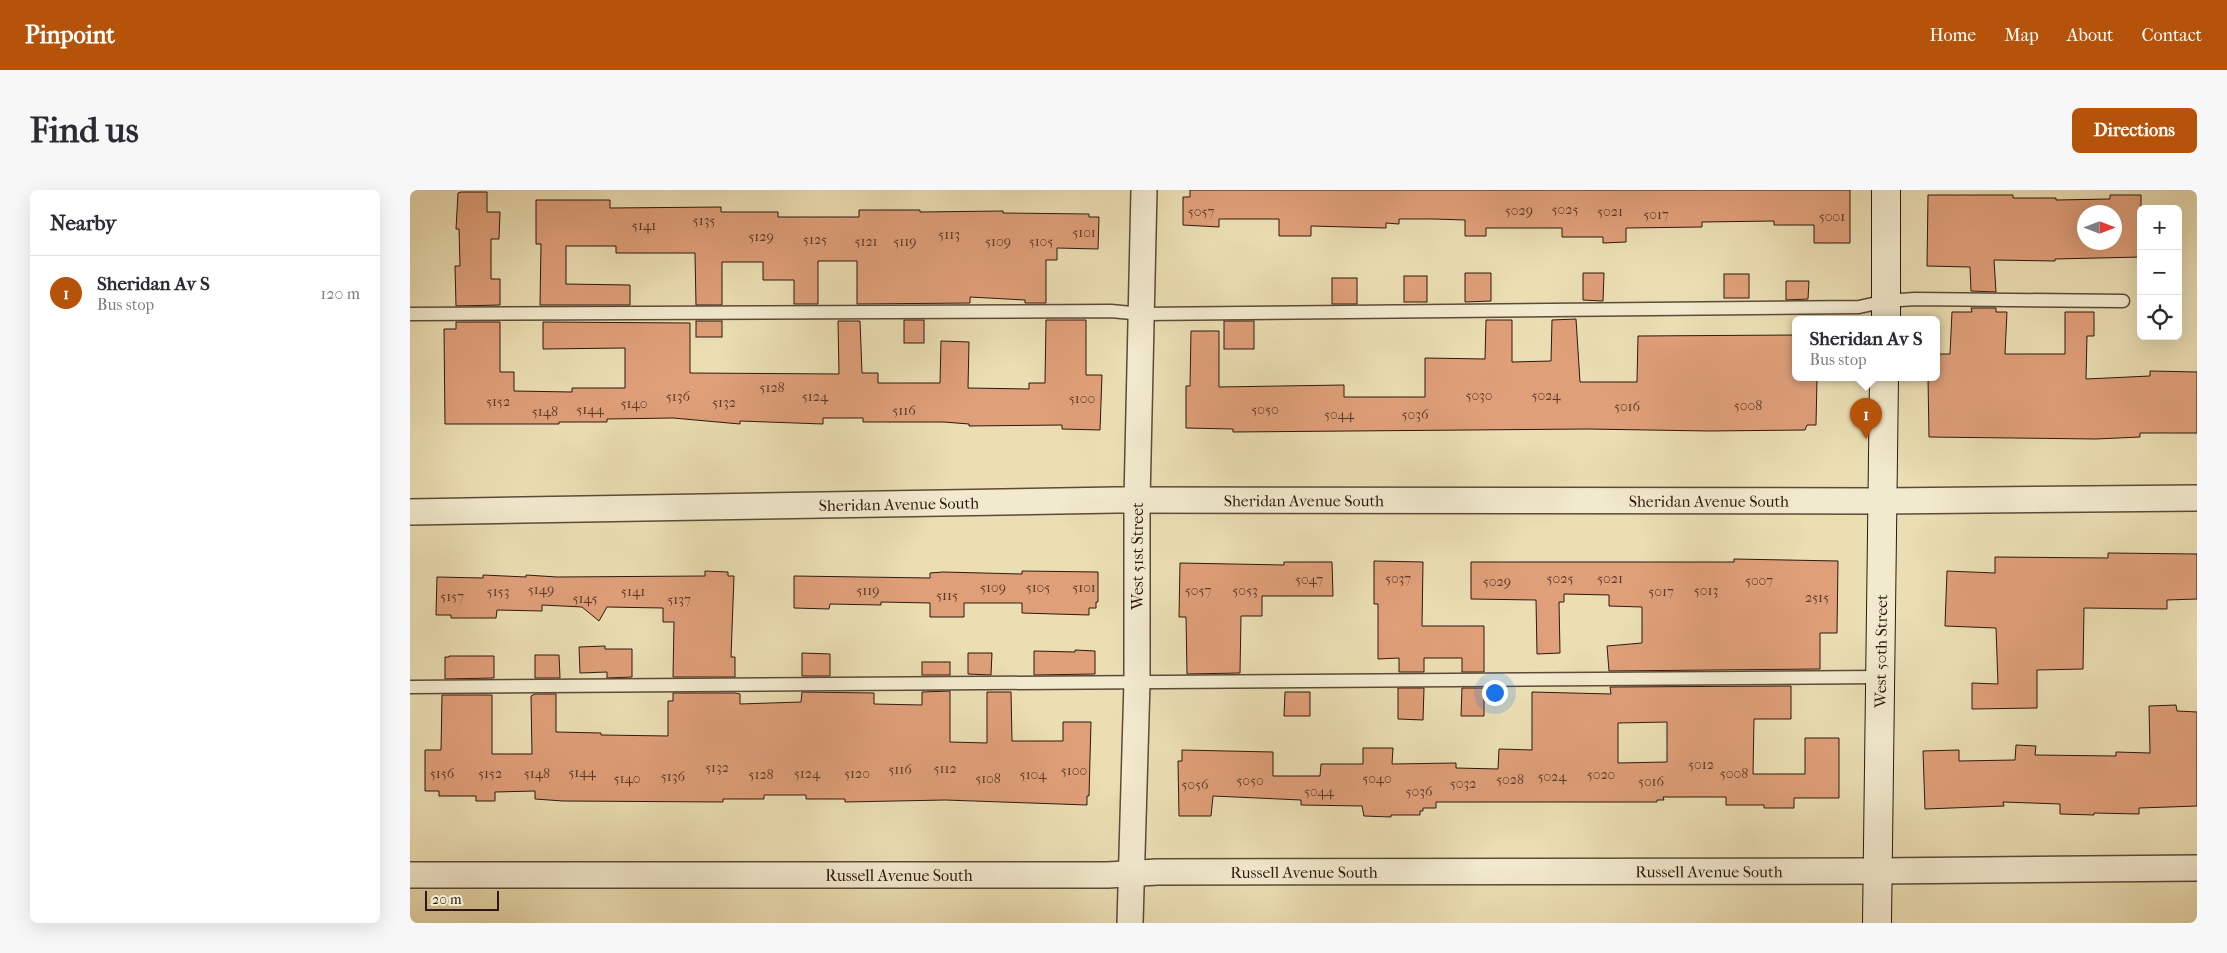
<!DOCTYPE html>
<meta charset="utf-8">
<style>
body{margin:0;font-family:"IM FELL French Canon",serif;background:#f7f7f7;color:#2b2b33}
.controls{position:absolute;right:15px;top:15px;display:grid;overflow:hidden;border-radius:8px;box-shadow:0 5px 20px #0002}
.controls button{width:45px;height:45px;display:grid;place-items:center;padding:0;border:0;border-bottom:1px solid #e1e1e2;background:#fff;color:#2b2b33;font:25px sans-serif}
.compass{position:absolute;left:1667px;top:15px;width:45px;height:45px;border-radius:50%;background:#fff;box-shadow:0 5px 20px #0002;rotate:90deg}
.scale{position:absolute;left:15px;bottom:12px;width:74px;box-sizing:border-box;padding-left:5px;border:2px solid #2e180f;border-top:0;font-size:14px;line-height:18px;white-space:nowrap;color:#2e180f;-webkit-text-stroke:4px #f2eace;paint-order:stroke}
.you{position:absolute;left:1084px;top:502px;width:18px;height:18px;margin:-12px;border:4px solid #fff;border-radius:50%;background:#1a73e8;box-shadow:0 0 0 8px #1a73e833}
.badge{display:grid;place-items:center;width:32px;height:32px;border-radius:50%;background:#b45309;color:#fff;font-size:16px;font-weight:700}
.pin{position:absolute;translate:-50% -41px;filter:drop-shadow(0 1px 2px #0008)}
.pin::after{content:'';position:absolute;top:26px;width:18px;height:15px;background:inherit;clip-path:polygon(0 0,100% 0,50% 100%)}
.popup{position:absolute;left:1382px;top:126px;width:148px;height:65px;box-sizing:border-box;display:grid;place-content:center;border-radius:8px;background:#fff;filter:drop-shadow(0 1px 4px #0005);font-size:16px;white-space:nowrap;color:#7c7c81}
.popup b{font-size:19px;color:#2b2b33}
.popup::after{content:'';position:absolute;left:50%;top:100%;margin-left:-10px;border:10px solid transparent;border-top-color:#fff}
.list{margin:0;padding:0;list-style:none}
h2{display:flex;justify-content:space-between;align-items:center;height:65px;margin:0;padding:0 20px;font-size:21px}
h2 small{font-size:16px;font-weight:400;color:#7c7c81}
.list li{display:grid;grid-template-columns:32px 1fr auto;gap:15px;align-items:center;box-sizing:border-box;height:75px;padding:0 20px;border-top:1px solid #e1e1e2}
.list b{display:block;font-size:19px;white-space:nowrap}
.list p{margin:0;font-size:16px;white-space:nowrap;color:#7c7c81}
.list em{font-size:16px;font-style:normal;color:#7c7c81}
.icon{flex:none;width:28px;height:28px;fill:none;stroke:currentColor;stroke-width:2;stroke-linecap:round;stroke-linejoin:round}
.map{position:relative;flex:none;width:1787px;height:733px;overflow:hidden;border-radius:8px}
header{display:flex;align-items:center;gap:30px;box-sizing:border-box;height:70px;padding:0 25px;background:#b45309;color:#fff}
header strong{font-size:24px}
nav{display:flex;gap:28px;margin-inline-start:auto;font-size:18px}
.intro{display:flex;align-items:center;justify-content:space-between;box-sizing:border-box;height:120px;padding:0 30px}
h1{margin:0;font-size:35px}
.button{padding:12px 22px;border-radius:8px;background:#b45309;color:#fff;font-size:18px;font-weight:700}
main{display:flex;gap:30px;padding:0 30px}
aside{flex:1;background:#fff;border-radius:8px;box-shadow:0 5px 20px #0002}
.map>svg:first-child{display:block}
.building{fill:#df9f79;stroke:#2e180f;fill-rule:evenodd}
.lines{fill:none;stroke-linecap:round;stroke-linejoin:round}
.lane-casing{stroke:#5d4a38;stroke-width:15}
.street-casing{stroke:#5d4a38;stroke-width:28}
.secondary-casing{stroke:#2e180f;stroke-width:30}
.lane{stroke:#f2eace;stroke-width:12}
.street{stroke:#f2eace;stroke-width:25}
.secondary{stroke:#f2eace;stroke-width:28}
.labels{text-anchor:middle;dominant-baseline:central;stroke-width:5;stroke-linejoin:round;paint-order:stroke}
.number-label{font-size:14px;fill:#5a3a2a}
.street-label{font-size:16px;fill:#2e180f;stroke:#f2eace}
</style>
<header>
<strong>Pinpoint</strong>
<nav><a>Home</a><a>Map</a><a>About</a><a>Contact</a></nav>
</header>
<div class="intro"><h1>Find us</h1><a class="button">Directions</a></div>
<main>
<aside>
<h2>Nearby<small></small></h2>
<ul class="list">
<li><span class="badge">1</span><div><b>Sheridan Av S</b><p>Bus stop</p></div><em>120 m</em></li>
</ul>
</aside>
<div class="map">
<svg width="1787" height="733" viewBox="0 0 1787 733">
<rect width="100%" height="100%" fill="#ebdeb3"/>
<filter id="stains"><feTurbulence type="fractalNoise" baseFrequency=".004" numOctaves="4"/><feColorMatrix values="0 0 0 0 .2 0 0 0 0 .09 0 0 0 0 .02 0 0 0 .5 -.17"/></filter>
<radialGradient id="worn" r=".72"><stop offset=".6" stop-color="#630" stop-opacity="0"/><stop offset="1" stop-color="#630" stop-opacity=".3"/></radialGradient>
<g class="building">
<polygon points="780,0 1440,0 1440,53 1404,53 1404,35 1364,35 1364,31 1292,32 1292,37 1216,38 1216,52 1193,53 1193,47 1152,47 1152,38 1076,38 1076,46 1055,46 1055,30 1024,29 989,29 989,34 976,33 976,38 901,36 901,46 869,46 869,29 809,29 809,37 773,35 773,7 780,7"/>
<polygon points="51,2 77,2 77,22 90,22 89,49 81,49 81,89 90,89 90,115 46,116 45,76 50,76 49,39 46,39 48,3"/>
<path d="M1518 5H1603V8H1646V10L1700 9V5H1731V67L1645 69V71L1584 70 1586 102 1561 101 1560 77 1517 76ZM1674 22H1704V52H1674Z"/>
<polygon points="126,10 200,10 200,18 311,17 311,22 368,22 368,27 449,27 449,20 510,20 510,22 593,21 593,23 679,24 679,27 689,27 688,59 647,58 647,70 636,70 636,113 615,113 615,110 560,107 560,113 447,114 447,71 408,71 408,114 384,114 384,90 353,90 353,72 312,72 312,115 286,115 285,63 206,63 206,56 156,56 156,94 220,95 220,115 130,115 131,54 126,54"/>
<polygon points="1055,83 1081,83 1081,111 1055,112"/>
<polygon points="1173,83 1194,83 1193,111 1173,110"/>
<rect x="1314" y="84" width="25" height="24"/>
<rect x="994" y="86" width="23" height="26"/>
<rect x="922" y="88" width="25" height="26"/>
<polygon points="1376,91 1399,91 1398,109 1376,110"/>
<polygon points="1561,118 1586,118 1586,122 1597,122 1595,164 1655,164 1655,122 1684,122 1684,146 1677,146 1676,189 1740,186 1740,181 1787,182 1787,243 1730,243 1730,247 1686,249 1519,247 1518,188 1526,188 1526,164 1540,164 1542,122 1562,122"/>
<polygon points="1166,129 1170,192 1227,192 1228,146 1386,145 1386,188 1407,188 1406,235 1397,235 1395,240 1299,241 1178,239 823,242 823,239 776,238 776,196 780,196 781,141 809,141 809,197 934,195 934,207 1015,207 1015,168 1075,169 1076,130 1102,130 1102,172 1141,171 1142,130"/>
<rect x="494" y="130" width="20" height="23"/>
<polygon points="636,130 676,130 676,185 692,185 690,240 652,239 652,235 559,236 559,234 534,232 453,232 453,228 413,228 413,234 330,231 330,234 263,228 197,229 197,232 149,232 149,234 35,234 34,139 46,139 46,132 90,132 90,182 104,182 104,201 162,202 162,198 215,198 215,158 133,159 133,132 280,133 280,183 429,184 428,131 450,131 452,183 468,183 468,193 530,193 531,151 559,152 558,198 619,199 619,193 635,193"/>
<rect x="286" y="131" width="26" height="16"/>
<rect x="814" y="131" width="30" height="28"/>
<polygon points="1698,363 1787,364 1787,409 1757,410 1757,419 1674,418 1673,479 1627,480 1627,518 1562,519 1562,493 1588,494 1586,438 1535,436 1537,381 1585,383 1585,367 1698,368"/>
<polygon points="1324,369 1428,371 1427,443 1410,443 1410,479 1199,481 1197,456 1232,453 1232,417 1199,416 1199,405 1154,404 1154,412 1149,412 1150,463 1127,464 1126,410 1061,409 1061,372 1324,372"/>
<polygon points="964,371 1013,372 1012,436 1074,436 1074,482 1052,482 1052,468 1014,468 1014,482 989,482 989,468 968,469 968,414 964,414"/>
<polygon points="874,372 922,372 923,406 852,406 852,426 831,426 830,483 777,484 776,427 769,427 770,373 874,375"/>
<polygon points="295,381 318,382 318,386 324,386 321,467 325,467 325,487 263,487 264,432 253,432 253,418 197,417 189,431 172,417 132,415 132,421 87,420 86,428 41,428 41,425 26,425 27,387 73,388 73,385 116,387 116,385 147,387 295,386"/>
<polygon points="612,381 688,382 688,412 686,412 686,418 679,418 679,425 612,423 612,413 554,413 554,427 520,427 520,413 471,412 471,415 420,414 419,419 384,418 384,386 520,388 520,383 533,382 612,384"/>
<polygon points="195,456 195,459 222,459 222,487 197,488 197,482 170,483 169,457"/>
<polygon points="665,460 685,461 685,484 624,485 624,461 665,462"/>
<polygon points="392,463 420,464 420,486 392,486"/>
<polygon points="558,463 582,463 581,485 558,484"/>
<polygon points="125,465 149,465 150,488 125,488"/>
<polygon points="39,466 84,466 84,488 35,489 35,467 39,467"/>
<rect x="512" y="472" width="28" height="13"/>
<path d="M1381 496V529H1344L1343 584H1395V548H1429V608H1384V618H1354V615H1316V607H1253L1254 610H1247V612H1026V618H1013V621H1010V625H981V627L954 626 952 616 891 615V610L803 606 801 626H769L768 571H772V560L863 562V586H910L911 574H953V558H983L982 574 1046 573V578L1088 579 1089 559 1122 560V502L1201 504 1200 497ZM1257 532V572L1208 573V533Z"/>
<polygon points="988,498 1014,498 1013,530 988,529"/>
<polygon points="1052,498 1074,498 1074,526 1051,526"/>
<polygon points="540,501 540,552 577,553 577,502 601,502 602,551 653,551 653,532 681,532 679,606 677,606 677,615 535,610 435,612 435,609 396,609 396,605 354,605 354,609 313,609 313,612 153,611 125,609 125,601 85,602 85,611 66,611 66,606 29,606 29,601 15,601 15,560 31,560 32,505 82,505 82,564 122,564 121,506 125,504 146,504 146,542 191,543 191,545 258,546 258,511 263,511 263,503 325,503 330,504 330,514 391,512 392,502 464,503 464,514 512,515 512,502"/>
<polygon points="875,502 900,502 900,526 874,526"/>
<polygon points="1766,515 1767,521 1787,522 1787,616 1729,618 1729,624 1684,623 1684,625 1650,624 1650,614 1593,612 1594,616 1515,619 1513,561 1549,560 1549,571 1605,570 1606,555 1626,556 1625,565 1706,566 1706,562 1740,563 1739,516"/>
</g>
<g class="lines">
<defs>
<g id="lane">
<polyline points="0,124 701,121 732,124 1449,117 1476,111 1505,109 1713,111"/>
<polyline points="0,497 1470,487"/>
</g>
<g id="street">
<path id="s1" d="M0 322 707 310 1471 311 1787 308"/>
<path id="s2" d="M0 685H698L747 682 1468 681 1787 678"/>
<polyline points="720,733 727,492 727,310 734,0"/>
</g>
<g id="secondary">
<polyline points="1476,0 1476,130"/>
<path id="s3" d="M1467 733 1474 188"/>
</g>
</defs>
<use href="#lane" class="lane-casing"/>
<use href="#street" class="street-casing"/>
<use href="#secondary" class="secondary-casing"/>
<use href="#lane" class="lane"/>
<use href="#street" class="street"/>
<use href="#secondary" class="secondary"/>
</g>
<g class="labels">
<g class="number-label">
<text x="1155" y="19">5025</text>
<text x="1109" y="20">5029</text>
<text x="791" y="21">5057</text>
<text x="1200" y="21">5021</text>
<text x="1246" y="24">5017</text>
<text x="1422" y="26">5001</text>
<text x="294" y="30">5135</text>
<text x="234" y="35">5141</text>
<text x="674" y="42">5101</text>
<text x="539" y="44">5113</text>
<text x="351" y="46">5129</text>
<text x="405" y="49">5125</text>
<text x="456" y="51">5121</text>
<text x="495" y="51">5119</text>
<text x="588" y="51">5109</text>
<text x="631" y="51">5105</text>
<text x="362" y="197">5128</text>
<text x="1069" y="205">5030</text>
<text x="1136" y="205">5024</text>
<text x="268" y="206">5136</text>
<text x="405" y="206">5124</text>
<text x="672" y="208">5100</text>
<text x="88" y="211">5152</text>
<text x="314" y="212">5132</text>
<text x="224" y="213">5140</text>
<text x="1338" y="215">5008</text>
<text x="1217" y="216">5016</text>
<text x="180" y="219">5144</text>
<text x="855" y="219">5050</text>
<text x="494" y="220">5116</text>
<text x="135" y="221">5148</text>
<text x="929" y="224">5044</text>
<text x="1005" y="224">5036</text>
<text x="988" y="388">5037</text>
<text x="1150" y="388">5025</text>
<text x="1200" y="388">5021</text>
<text x="899" y="389">5047</text>
<text x="1349" y="390">5007</text>
<text x="1087" y="391">5029</text>
<text x="583" y="397">5109</text>
<text x="628" y="397">5105</text>
<text x="674" y="397">5101</text>
<text x="131" y="399">5149</text>
<text x="458" y="400">5119</text>
<text x="788" y="400">5057</text>
<text x="835" y="400">5053</text>
<text x="1296" y="400">5013</text>
<text x="88" y="401">5153</text>
<text x="223" y="401">5141</text>
<text x="1251" y="401">5017</text>
<text x="537" y="405">5115</text>
<text x="42" y="406">5157</text>
<text x="1407" y="407">2515</text>
<text x="175" y="408">5145</text>
<text x="269" y="409">5137</text>
<text x="1291" y="574">5012</text>
<text x="307" y="577">5132</text>
<text x="535" y="578">5112</text>
<text x="490" y="579">5116</text>
<text x="664" y="580">5100</text>
<text x="172" y="582">5144</text>
<text x="32" y="583">5156</text>
<text x="80" y="583">5152</text>
<text x="127" y="583">5148</text>
<text x="397" y="583">5124</text>
<text x="447" y="583">5120</text>
<text x="1324" y="583">5008</text>
<text x="351" y="584">5128</text>
<text x="623" y="584">5104</text>
<text x="1191" y="584">5020</text>
<text x="263" y="586">5136</text>
<text x="1142" y="586">5024</text>
<text x="217" y="588">5140</text>
<text x="578" y="588">5108</text>
<text x="967" y="588">5040</text>
<text x="1100" y="589">5028</text>
<text x="840" y="590">5050</text>
<text x="1241" y="591">5016</text>
<text x="1053" y="593">5032</text>
<text x="785" y="594">5056</text>
<text x="909" y="601">5044</text>
<text x="1009" y="601">5036</text>
</g>
<g class="street-label">
<text stroke="none"><textPath href="#s1" startOffset="894">Sheridan Avenue South</textPath></text>
<text stroke="none"><textPath href="#s1" startOffset="1299">Sheridan Avenue South</textPath></text>
<text stroke="none"><textPath href="#s1" startOffset="489">Sheridan Avenue South</textPath></text>
<text transform="translate(727 366) rotate(-90)">West 51st Street</text>
<text stroke="none"><textPath href="#s3" startOffset="272">West 50th Street</textPath></text>
<text stroke="none"><textPath href="#s2" startOffset="894">Russell Avenue South</textPath></text>
<text stroke="none"><textPath href="#s2" startOffset="1299">Russell Avenue South</textPath></text>
<text stroke="none"><textPath href="#s2" startOffset="489">Russell Avenue South</textPath></text>
</g>
</g>
<rect width="100%" height="100%" filter="url(#stains)"/>
<rect width="100%" height="100%" fill="url(#worn)"/>
</svg>
<div class="controls">
<button>+</button>
<button>−</button>
<button><svg class="icon" aria-label="locate" viewBox="0 0 24 24"><circle cx="12" cy="12" r="6"/><path d="M12 2v4M12 18v4M2 12h4M18 12h4"/></svg></button>
</div>
<svg class="compass" viewBox="-18 -18 36 36"><path d="M0-13l5 13h-10z" fill="#e53935"/><path d="M0 13l5-13h-10z" fill="#7c7c81"/></svg>
<div class="scale">20 m</div>
<div class="you"></div>
<div class="pin badge" style="left:1456px;top:249px">1</div>
<div class="popup"><b>Sheridan Av S</b>Bus stop</div>
</div>
</main>
